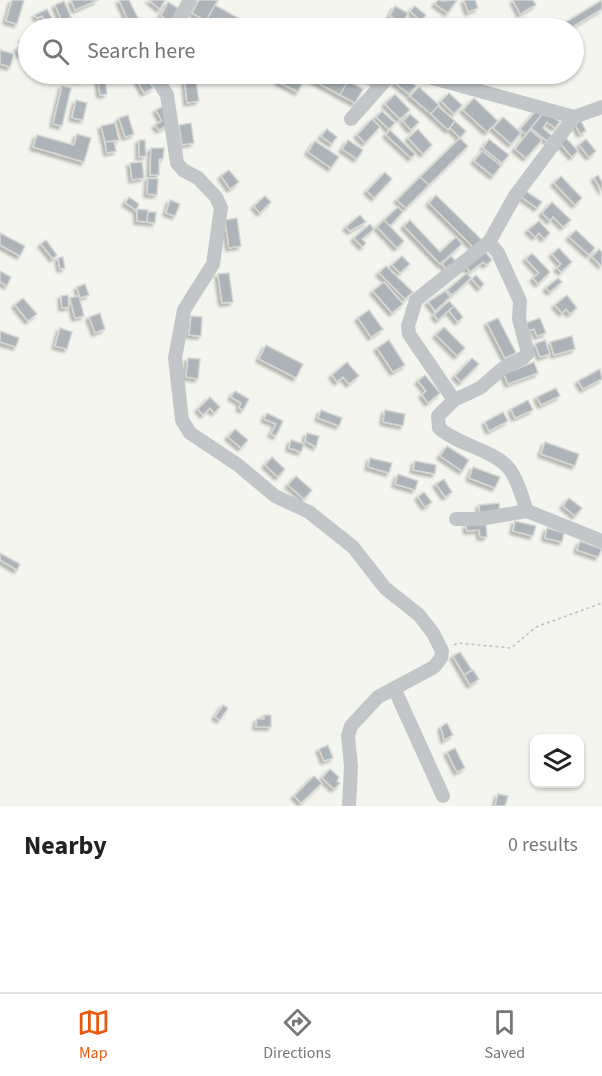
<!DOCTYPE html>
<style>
body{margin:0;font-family:"Source Sans 3",sans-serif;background:#f2f2f2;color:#222}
.controls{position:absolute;right:18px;bottom:18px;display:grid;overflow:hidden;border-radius:12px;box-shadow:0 2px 4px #0004}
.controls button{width:54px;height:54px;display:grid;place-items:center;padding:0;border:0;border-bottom:2px solid #e0e0e0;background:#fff;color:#222;font:30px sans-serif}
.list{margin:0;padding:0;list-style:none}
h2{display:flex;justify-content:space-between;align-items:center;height:78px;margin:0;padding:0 24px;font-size:26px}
h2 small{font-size:20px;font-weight:400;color:#767676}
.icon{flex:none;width:33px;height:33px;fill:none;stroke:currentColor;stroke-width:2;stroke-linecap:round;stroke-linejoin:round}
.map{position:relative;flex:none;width:602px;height:806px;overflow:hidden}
.search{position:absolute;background:#fff;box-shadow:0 2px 4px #0004;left:18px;right:18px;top:18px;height:66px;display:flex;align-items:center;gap:15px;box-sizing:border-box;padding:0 21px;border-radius:33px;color:#767676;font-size:22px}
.sheet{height:186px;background:#fff}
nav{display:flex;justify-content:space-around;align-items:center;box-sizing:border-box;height:84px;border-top:2px solid #e0e0e0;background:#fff;font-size:16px;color:#767676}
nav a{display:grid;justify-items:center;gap:3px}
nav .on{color:#ea580c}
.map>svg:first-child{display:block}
.building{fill:#acb4b9;stroke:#d6d6d3;stroke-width:1.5;filter:url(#shadow)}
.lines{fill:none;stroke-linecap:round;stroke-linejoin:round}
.path{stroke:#bbbec0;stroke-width:1.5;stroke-dasharray:3 3;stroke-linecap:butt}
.minor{stroke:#c2c6c9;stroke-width:14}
</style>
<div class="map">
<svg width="602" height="806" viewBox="0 0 602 806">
<defs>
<filter id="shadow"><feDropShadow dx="-3" dy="3" stdDeviation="1.5" flood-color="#0004"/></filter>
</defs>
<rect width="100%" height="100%" fill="#f5f5f0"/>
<g class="building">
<polygon points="12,0 24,0 17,24 6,21"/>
<polygon points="71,0 98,0 75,10"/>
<polygon points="119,0 129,0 138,18 129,22"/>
<polygon points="149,0 165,0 160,9"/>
<polygon points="199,0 218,0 206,21 192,13"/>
<polygon points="438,0 443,1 457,0 448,13 435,4"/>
<polygon points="464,0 475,0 478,8 468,12"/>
<polygon points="513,0 533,0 536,5 520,14"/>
<polygon points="602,0 602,9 571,28 556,28"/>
<polygon points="64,1 71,17 62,21 55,5"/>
<polygon points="168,2 178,8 171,22 161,16"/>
<polygon points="215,5 256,28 220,28 206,21"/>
<polygon points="395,6 408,13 403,23 390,16"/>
<polygon points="415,6 426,15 421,21 410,11"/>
<polygon points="47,9 53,20 46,23 42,16 37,18 35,15"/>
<polygon points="28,37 28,52 20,55 17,48 25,45 22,39"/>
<polygon points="0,50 14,54 10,67 0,64"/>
<polygon points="51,74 81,74 80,80"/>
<polygon points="282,74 303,82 298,92 278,82"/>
<polygon points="306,74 334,74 348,81 340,95 305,76"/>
<polygon points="359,74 382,74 376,83"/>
<polygon points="145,75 153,88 144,93 137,80"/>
<polygon points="402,75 416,86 409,94 395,83"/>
<polygon points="105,78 107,94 100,95 98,79"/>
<polygon points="196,81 199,101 187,103 185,82"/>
<polygon points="348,81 363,89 355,103 340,95"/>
<polygon points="62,86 71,88 62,126 53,124"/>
<polygon points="419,87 439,105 431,114 410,96"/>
<polygon points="449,93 462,105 454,114 441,101"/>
<polygon points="395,94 410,110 400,119 385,104"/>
<polygon points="474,98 498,121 487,132 463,110"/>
<polygon points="76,100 87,103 83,120 72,118"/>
<polygon points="438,106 455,121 448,130 431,114"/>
<polygon points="162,107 172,123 159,130 155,125 162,121 156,110"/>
<polygon points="382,111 395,123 389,129 376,117"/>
<polygon points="536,111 545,111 526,134 520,129"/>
<polygon points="545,111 560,122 555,128 547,122 543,128 552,136 547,141 531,128"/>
<polygon points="410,114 419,122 411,130 403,121"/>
<polygon points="128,115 134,134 125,137 119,118"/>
<polygon points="503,117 521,133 511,144 493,128"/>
<polygon points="372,119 380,127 365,143 357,135"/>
<polygon points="455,121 466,131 460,138 450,128"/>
<polygon points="581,121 586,131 580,134 575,124"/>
<polygon points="115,123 119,140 105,142 101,126"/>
<polygon points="191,123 194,143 182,145 179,125"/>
<polygon points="327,129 337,137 332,144 321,136"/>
<polygon points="418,129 432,145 423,154 408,138"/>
<polygon points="390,130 415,154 411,158 386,135"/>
<polygon points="530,130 542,140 526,158 515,149"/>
<polygon points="77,134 91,138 84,162 33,147 37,135 74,145"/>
<polygon points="565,137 578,151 572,157 559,142"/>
<polygon points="460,138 468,146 429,185 420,177"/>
<polygon points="489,139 509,155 502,163 483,148"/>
<polygon points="586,139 596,151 589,157 579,145"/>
<polygon points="139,140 145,140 146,156 139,157"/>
<polygon points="348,140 363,150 357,159 342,149"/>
<polygon points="114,141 116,151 107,153 105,142"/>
<polygon points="315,141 339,157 331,168 308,152"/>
<polygon points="151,148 164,148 163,159 159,159 159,175 150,175"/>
<polygon points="482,151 501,166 493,176 474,161"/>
<polygon points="142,162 144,178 132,180 130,163"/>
<polygon points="229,170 239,182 230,189 221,176"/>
<polygon points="385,172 392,179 374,198 367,191"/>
<polygon points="598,175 602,182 602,191 594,178"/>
<polygon points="561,176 582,198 575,205 554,183"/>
<polygon points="420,177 429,185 406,208 397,200"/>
<polygon points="148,178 158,179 157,195 147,194"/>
<polygon points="524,190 542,202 537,208 520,196"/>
<polygon points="436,195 483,241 475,249 429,203"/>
<polygon points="265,196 271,202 260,213 254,206"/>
<polygon points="129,197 139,204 136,210 125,203"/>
<polygon points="170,200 180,204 175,216 166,213"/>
<polygon points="552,202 571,220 563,227 553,217 550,221 542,213"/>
<polygon points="398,207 403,212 390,226 384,220"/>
<polygon points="137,209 148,210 147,222 137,221"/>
<polygon points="148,212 156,212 155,223 147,222"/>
<polygon points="360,215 366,222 350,231 346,227"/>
<polygon points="237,218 241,246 229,248 225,220"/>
<polygon points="384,220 404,241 397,248 377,227"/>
<polygon points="410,220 440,252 456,237 462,244 440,264 404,226"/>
<polygon points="539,221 550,233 544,239 539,233 535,237 528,230"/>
<polygon points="370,224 374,229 362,239 366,243 362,247 354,238"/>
<polygon points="576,230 595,248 589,255 569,237"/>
<polygon points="0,233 25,246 20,256 0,245"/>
<polygon points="46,240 57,255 53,259 41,244"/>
<polygon points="559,248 572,262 561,272 557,268 561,264 552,254"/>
<polygon points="599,249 602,252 602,266 592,257"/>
<polygon points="484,250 492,260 486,265 483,262 470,272 465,265"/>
<polygon points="532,253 550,272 538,284 533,278 539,273 526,259"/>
<polygon points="402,256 410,264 400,273 392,265"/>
<polygon points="451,256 457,262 447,270 442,264"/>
<polygon points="63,257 65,268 60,269 58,258"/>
<polygon points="386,266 413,292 405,299 379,273"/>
<polygon points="0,271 11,277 7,286 0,282"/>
<polygon points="229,273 233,302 222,303 218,274"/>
<polygon points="467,273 471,278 452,295 447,290"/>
<polygon points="476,275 484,284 480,288 472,279"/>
<polygon points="558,278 562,282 550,292 546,288"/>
<polygon points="384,282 403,304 392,313 373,291"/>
<polygon points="85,284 89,295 80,298 77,287"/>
<polygon points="445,291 450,297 435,311 428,302"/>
<polygon points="68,295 69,307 62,308 61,296"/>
<polygon points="567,295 577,308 570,314 566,309 562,313 555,305"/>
<polygon points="79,296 84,316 75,318 70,298"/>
<polygon points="23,298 37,314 28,321 15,305"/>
<polygon points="449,301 454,306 438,320 434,315"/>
<polygon points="454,306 463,317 458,322 449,311"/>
<polygon points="369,310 383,329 371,337 358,318"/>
<polygon points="100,313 105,329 95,333 89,317"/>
<polygon points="191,316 202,317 201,336 189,335"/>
<polygon points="498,318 516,353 505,358 487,323"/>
<polygon points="540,318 546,333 537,336 534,329 528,331 526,323"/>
<polygon points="444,327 465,348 457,356 436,335"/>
<polygon points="60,328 72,332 67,349 55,346"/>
<polygon points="0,331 19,338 16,347 0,342"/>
<polygon points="572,336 575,349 554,355 550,342"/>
<polygon points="389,340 405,365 393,372 377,348"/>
<polygon points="545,340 550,354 540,357 535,344"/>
<polygon points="266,345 303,364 296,378 259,359"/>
<polygon points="188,358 200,359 198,379 186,377"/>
<polygon points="472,358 479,364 461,382 455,376"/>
<polygon points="347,362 359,376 349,384 343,377 337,382 332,375"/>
<polygon points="534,362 538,373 508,384 504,374"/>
<polygon points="600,369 602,379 583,389 578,381"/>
<polygon points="425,375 440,393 428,403 422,395 426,391 418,381"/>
<polygon points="556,388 560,396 541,405 537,397"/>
<polygon points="235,391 249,399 243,410 239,408 241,403 231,397"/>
<polygon points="210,397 220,407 214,413 210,408 203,415 198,409"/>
<polygon points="528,400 533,410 515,418 511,409"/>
<polygon points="321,410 342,418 339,426 318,418"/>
<polygon points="385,410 405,414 403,426 383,422"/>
<polygon points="503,412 508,421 489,431 485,422"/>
<polygon points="267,413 283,421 276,436 271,434 276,424 264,419"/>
<polygon points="235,429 248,440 241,448 228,437"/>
<polygon points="307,433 319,436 316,447 305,441"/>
<polygon points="291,440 304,444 301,452 289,448"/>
<polygon points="545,442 579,454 575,466 541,454"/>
<polygon points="447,446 469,460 462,471 440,456"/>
<polygon points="272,457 285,469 278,477 265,465"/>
<polygon points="370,458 392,463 389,473 368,467"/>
<polygon points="415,461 436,465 435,474 413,470"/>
<polygon points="473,467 500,477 495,488 469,478"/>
<polygon points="398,474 418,481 415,490 395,484"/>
<polygon points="296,476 312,490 304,499 288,485"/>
<polygon points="444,479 452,492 445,497 436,484"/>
<polygon points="424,492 432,502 425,507 418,497"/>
<polygon points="569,498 582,508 575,516 563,506"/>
<polygon points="499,503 500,513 480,515 479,505"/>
<polygon points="515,521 536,526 533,536 513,531"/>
<polygon points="486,524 487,537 480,537 479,530 467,531 466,525"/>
<polygon points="547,528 564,533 562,542 545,538"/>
<polygon points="580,541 602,549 598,557 577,550"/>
<polygon points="0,553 20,564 17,570 0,560"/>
<polygon points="460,652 472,670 464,675 453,656"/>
<polygon points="473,670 479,679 470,685 464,675"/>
<polygon points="223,705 228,708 220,720 215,717"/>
<polygon points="264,715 271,715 271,727 256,727 257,719 264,719"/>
<polygon points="447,723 453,735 444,740 441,727"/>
<polygon points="328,745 333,758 324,761 319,749"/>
<polygon points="455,748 465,768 457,772 447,752"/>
<polygon points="330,769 339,777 337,781 340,783 334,789 322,778"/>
<polygon points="314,776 322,783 301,803 294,796"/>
<polygon points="498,794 508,796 505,806 495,806"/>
</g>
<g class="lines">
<polyline class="path" points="454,645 458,643 511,648 536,627 602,603"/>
<g class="minor">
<polyline points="174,28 190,0"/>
<polyline points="154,74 167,95 177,163 183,170 198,178 216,197 221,208 213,264 184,310 175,358 182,420 190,433 238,465 275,496 309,512 353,547 385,588 419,615 433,633 442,651 441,658 434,667 378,697 351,726 348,736 351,766 349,806"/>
<polyline points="418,74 574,117"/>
<polyline points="351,119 391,74"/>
<path d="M489 242 498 253 520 301 519 319 528 353 523 358 502 369 480 388 454 400 438 416 439 428C457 444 482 447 501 461 516 471 521 495 527 511"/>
<polyline points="454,400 409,334 408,326 416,300 489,242 515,196 574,117 602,107"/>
<polyline points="456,519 480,519 527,511 602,541"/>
<polyline points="394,688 443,796"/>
</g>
</g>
</svg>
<div class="controls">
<button><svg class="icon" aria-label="layers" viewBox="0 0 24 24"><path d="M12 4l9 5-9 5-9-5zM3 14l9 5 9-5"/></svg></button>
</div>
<div class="search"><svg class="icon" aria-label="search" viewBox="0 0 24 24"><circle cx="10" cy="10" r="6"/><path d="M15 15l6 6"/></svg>Search here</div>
</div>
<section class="sheet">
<h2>Nearby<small>0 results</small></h2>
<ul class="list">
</ul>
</section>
<nav>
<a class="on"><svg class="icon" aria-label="map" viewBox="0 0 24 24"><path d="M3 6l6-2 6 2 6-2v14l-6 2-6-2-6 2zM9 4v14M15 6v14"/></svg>Map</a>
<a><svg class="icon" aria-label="directions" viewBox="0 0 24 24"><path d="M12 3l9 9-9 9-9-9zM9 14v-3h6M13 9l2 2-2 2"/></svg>Directions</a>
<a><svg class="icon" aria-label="saved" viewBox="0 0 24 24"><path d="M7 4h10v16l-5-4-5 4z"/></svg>Saved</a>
</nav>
